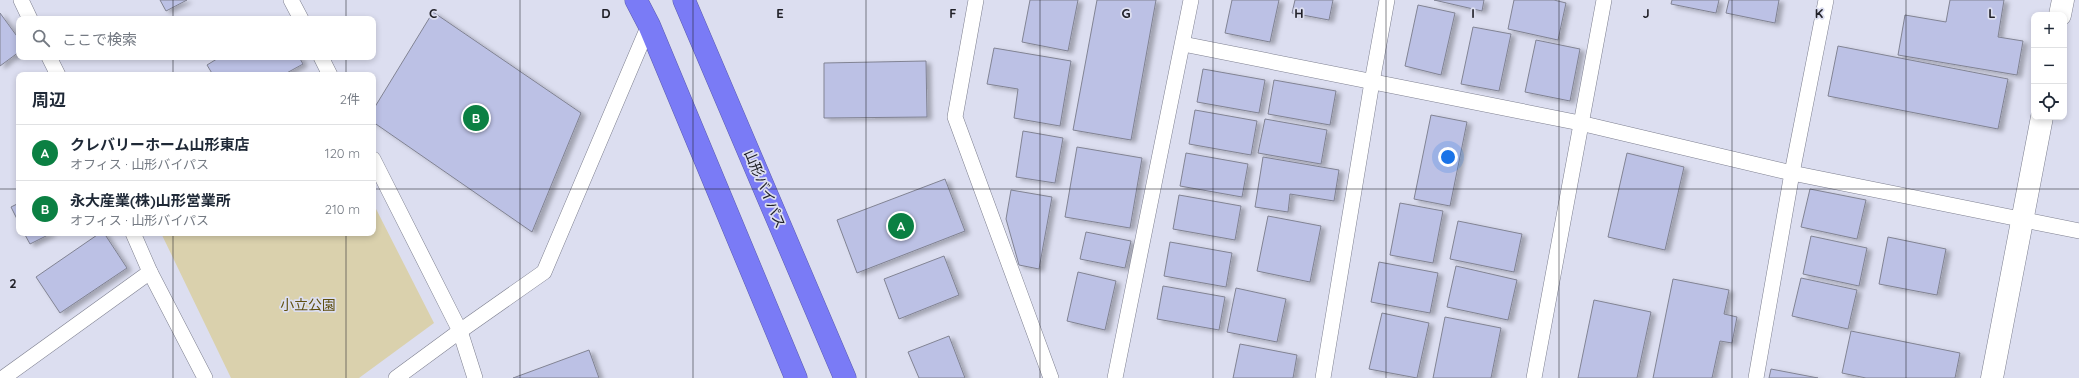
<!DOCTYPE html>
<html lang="ja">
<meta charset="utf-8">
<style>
body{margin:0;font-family:Quicksand,"Noto Sans JP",sans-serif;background:#f6f6f7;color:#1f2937}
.controls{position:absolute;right:12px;top:12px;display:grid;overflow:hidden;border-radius:8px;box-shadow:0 2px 6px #0003}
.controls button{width:36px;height:36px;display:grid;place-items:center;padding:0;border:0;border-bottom:1px solid #e0e1e3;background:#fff;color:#1f2937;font:20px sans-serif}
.you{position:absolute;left:1448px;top:157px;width:14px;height:14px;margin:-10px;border:3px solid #fff;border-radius:50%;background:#1a73e8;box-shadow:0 0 0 6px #1a73e833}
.badge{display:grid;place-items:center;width:26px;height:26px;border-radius:50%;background:#0b8043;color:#fff;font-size:13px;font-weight:700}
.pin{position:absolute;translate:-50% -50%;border:2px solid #fff;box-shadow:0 1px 4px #0006}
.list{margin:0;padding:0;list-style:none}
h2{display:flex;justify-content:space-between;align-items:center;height:52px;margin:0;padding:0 16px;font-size:17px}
h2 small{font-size:13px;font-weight:400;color:#747a83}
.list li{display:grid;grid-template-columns:26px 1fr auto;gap:12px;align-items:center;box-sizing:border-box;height:56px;padding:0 16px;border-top:1px solid #e0e1e3}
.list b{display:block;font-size:15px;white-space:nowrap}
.list p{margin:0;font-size:13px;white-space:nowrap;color:#747a83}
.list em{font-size:13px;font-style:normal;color:#747a83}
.icon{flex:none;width:22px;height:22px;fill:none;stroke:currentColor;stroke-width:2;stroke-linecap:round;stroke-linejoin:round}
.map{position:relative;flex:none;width:2079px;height:378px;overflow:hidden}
.search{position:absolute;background:#fff;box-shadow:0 2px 6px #0003;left:16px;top:16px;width:360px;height:44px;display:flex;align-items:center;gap:10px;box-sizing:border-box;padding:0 14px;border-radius:8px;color:#747a83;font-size:15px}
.panel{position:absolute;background:#fff;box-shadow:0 2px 6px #0003;left:16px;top:72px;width:360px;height:164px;border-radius:8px}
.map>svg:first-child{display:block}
.green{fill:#dad1ad}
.building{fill:#bcc1e5;stroke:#818393;filter:url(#shadow)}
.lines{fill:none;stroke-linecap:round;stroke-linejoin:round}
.lane-casing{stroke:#7d7f8f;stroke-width:16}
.street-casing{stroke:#7d7f8f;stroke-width:23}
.highway-casing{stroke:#5b5cae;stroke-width:23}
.lane{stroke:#fff;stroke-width:15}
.street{stroke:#fff;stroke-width:22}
.highway{stroke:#7a7bf6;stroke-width:22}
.grid{fill:none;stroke:#212128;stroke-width:1;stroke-opacity:0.55}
.labels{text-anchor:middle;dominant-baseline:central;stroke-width:3.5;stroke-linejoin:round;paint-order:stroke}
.street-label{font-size:14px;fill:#212128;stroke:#dcdef0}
.park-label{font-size:14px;fill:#5f4f0f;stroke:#dcdef0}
.grid-label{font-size:13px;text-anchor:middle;font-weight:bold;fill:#212128;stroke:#dcdef0;stroke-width:3.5;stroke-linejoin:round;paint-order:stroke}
</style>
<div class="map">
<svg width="2079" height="378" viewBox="0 0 2079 378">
<defs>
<filter id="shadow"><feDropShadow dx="4.5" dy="2.5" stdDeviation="2" flood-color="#0004"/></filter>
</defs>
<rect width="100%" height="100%" fill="#dcdef0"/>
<polygon class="green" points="373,203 434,323 359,378 231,378 161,233 373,233"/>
<g class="building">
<polygon points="160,0 187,0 166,11"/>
<polygon points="1030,0 1078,0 1068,51 1022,42"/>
<polygon points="1097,0 1156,0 1131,140 1073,130"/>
<polygon points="1232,0 1279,0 1270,42 1225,33"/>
<polygon points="1295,0 1333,0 1329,20 1292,13"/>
<polygon points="1434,0 1484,0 1482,11"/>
<polygon points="1514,0 1554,0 1566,3 1558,40 1508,29"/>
<polygon points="1672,0 1719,0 1716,13 1671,4"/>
<polygon points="1729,0 1779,0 1775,23 1726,13"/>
<polygon points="1950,0 2004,0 1998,37 2023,41 2017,75 1898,55 1905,15 1946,22"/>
<polygon points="1418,5 1455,13 1441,75 1405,66"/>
<polygon points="433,12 581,113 532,232 373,122 373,110"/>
<polygon points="0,13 19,39 19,52 0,66"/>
<polygon points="1473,27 1511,34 1499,91 1461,84"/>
<polygon points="1536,40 1580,49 1570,101 1525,92"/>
<polygon points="1838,46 2008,79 1998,129 1828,96"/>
<polygon points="994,48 1071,61 1060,126 1014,118 1018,89 987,84"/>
<polygon points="220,57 299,57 303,64 283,75 213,75 207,65"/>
<polygon points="926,61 927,117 824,118 824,63"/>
<polygon points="1203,69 1265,80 1259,113 1197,102"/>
<polygon points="1274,80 1336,91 1330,125 1268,114"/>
<polygon points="1195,110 1257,121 1251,155 1189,144"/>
<polygon points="1431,115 1467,122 1450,206 1414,199"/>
<polygon points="1265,119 1327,130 1321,164 1258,153"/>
<polygon points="1023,131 1063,138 1055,183 1016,177"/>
<polygon points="1077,147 1142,158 1130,228 1065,217"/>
<polygon points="1186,153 1248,164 1242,197 1180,186"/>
<polygon points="1627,153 1684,167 1665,250 1608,237"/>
<polygon points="1263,157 1339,170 1334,201 1290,194 1288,212 1255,207"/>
<polygon points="945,179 965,231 857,273 837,220"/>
<polygon points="1810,189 1866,200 1857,239 1801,227"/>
<polygon points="1011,190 1052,197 1039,269 1019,265 1006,219"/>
<polygon points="1179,195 1241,206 1235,240 1173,229"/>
<polygon points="19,203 19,223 11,207"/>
<polygon points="1400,203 1443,211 1433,263 1390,255"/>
<polygon points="1268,216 1321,226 1310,282 1257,271"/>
<polygon points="1458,221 1522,234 1514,272 1450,259"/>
<polygon points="1086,232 1131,241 1125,268 1080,259"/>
<polygon points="24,233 52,233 30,244"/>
<polygon points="100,233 104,233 127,268 60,313 36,277"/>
<polygon points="1811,236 1867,248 1859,286 1803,274"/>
<polygon points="1888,237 1946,249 1937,295 1879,284"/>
<polygon points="1170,242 1232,253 1226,287 1164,276"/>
<polygon points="944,256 959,295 899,319 884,279"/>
<polygon points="1379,262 1438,273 1430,313 1371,302"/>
<polygon points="1456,266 1517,280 1508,320 1447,307"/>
<polygon points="1078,272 1116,281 1105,330 1067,321"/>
<polygon points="1801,278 1857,290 1848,329 1792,316"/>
<polygon points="1673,279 1729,290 1724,314 1737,317 1732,343 1720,341 1712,378 1653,378"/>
<polygon points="1163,286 1225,297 1219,330 1157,319"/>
<polygon points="1236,288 1286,299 1277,342 1227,332"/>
<polygon points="1594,300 1651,312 1637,378 1578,378"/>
<polygon points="1382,313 1429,323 1417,378 1369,369"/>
<polygon points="1445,317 1501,328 1491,378 1433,378"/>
<polygon points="1851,331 1960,353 1955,378 1866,378 1842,373"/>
<polygon points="949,336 965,378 919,378 908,352"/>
<polygon points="1240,344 1297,355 1293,378 1233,378"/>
<polygon points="589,350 599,378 513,378"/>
<polygon points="1771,369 1818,378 1769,378"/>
</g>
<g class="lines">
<defs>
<g id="lane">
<polyline points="21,0 30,19"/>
<polyline points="291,0 301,19"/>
<polyline points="976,0 955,117 1051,378"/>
<polyline points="1183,44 1580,123 1792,173 2079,231"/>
<polyline points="49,57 58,75"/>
<polyline points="321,57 330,75"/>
<polyline points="373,159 460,331 475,378"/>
<polyline points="133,233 150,272 205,378"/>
<polyline points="3,378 150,272"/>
<polyline points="396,378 460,331 544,272 649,25"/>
<polyline points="1115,378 1191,0"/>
<polyline points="1323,378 1372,82 1387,0"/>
<polyline points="1534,378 1604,0"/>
<polyline points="1756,378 1792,173 1826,0"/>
</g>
<g id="street">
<polyline points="2060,15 2063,0"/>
<polyline points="1992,378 2042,117"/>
</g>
<g id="highway">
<polyline points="636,0 649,25 796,378"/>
<polyline points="684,0 845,378"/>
</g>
</defs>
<use href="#lane" class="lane-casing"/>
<use href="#street" class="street-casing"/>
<use href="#highway" class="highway-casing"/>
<use href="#lane" class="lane"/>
<use href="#street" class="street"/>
<use href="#highway" class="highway"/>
</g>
<path class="grid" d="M173 0V19M346 0V19M520 0V378M693 0V378M866 0V378M1040 0V378M1213 0V378M1386 0V378M1559 0V378M1732 0V378M1906 0V378M173 57V75M346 57V75M0 189H19M373 189H2079M173 233V378M346 233V378"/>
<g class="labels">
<g class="street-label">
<text transform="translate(765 189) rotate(67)">山形バイパス</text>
</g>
<g class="park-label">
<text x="308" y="305">小立公園</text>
</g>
</g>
<g class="grid-label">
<text x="433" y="18">C</text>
<text x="606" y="18">D</text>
<text x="780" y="18">E</text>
<text x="953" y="18">F</text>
<text x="1126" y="18">G</text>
<text x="1299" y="18">H</text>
<text x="1473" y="18">I</text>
<text x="1646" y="18">J</text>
<text x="1819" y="18">K</text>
<text x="1992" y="18">L</text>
<text x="13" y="288">2</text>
</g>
</svg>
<div class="controls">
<button>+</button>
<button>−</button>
<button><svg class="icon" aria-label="locate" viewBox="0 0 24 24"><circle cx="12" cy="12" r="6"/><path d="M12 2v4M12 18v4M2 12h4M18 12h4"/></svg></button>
</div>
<div class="you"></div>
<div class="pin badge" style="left:901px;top:226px">A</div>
<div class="pin badge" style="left:476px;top:118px">B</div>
<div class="search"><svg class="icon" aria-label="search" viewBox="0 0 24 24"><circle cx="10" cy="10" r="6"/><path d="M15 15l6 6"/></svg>ここで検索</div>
<section class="panel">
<h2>周辺<small>2件</small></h2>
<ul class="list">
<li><span class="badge">A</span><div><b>クレバリーホーム山形東店</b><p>オフィス · 山形バイパス</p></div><em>120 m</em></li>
<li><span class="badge">B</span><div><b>永大産業(株)山形営業所</b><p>オフィス · 山形バイパス</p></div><em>210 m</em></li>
</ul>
</section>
</div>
